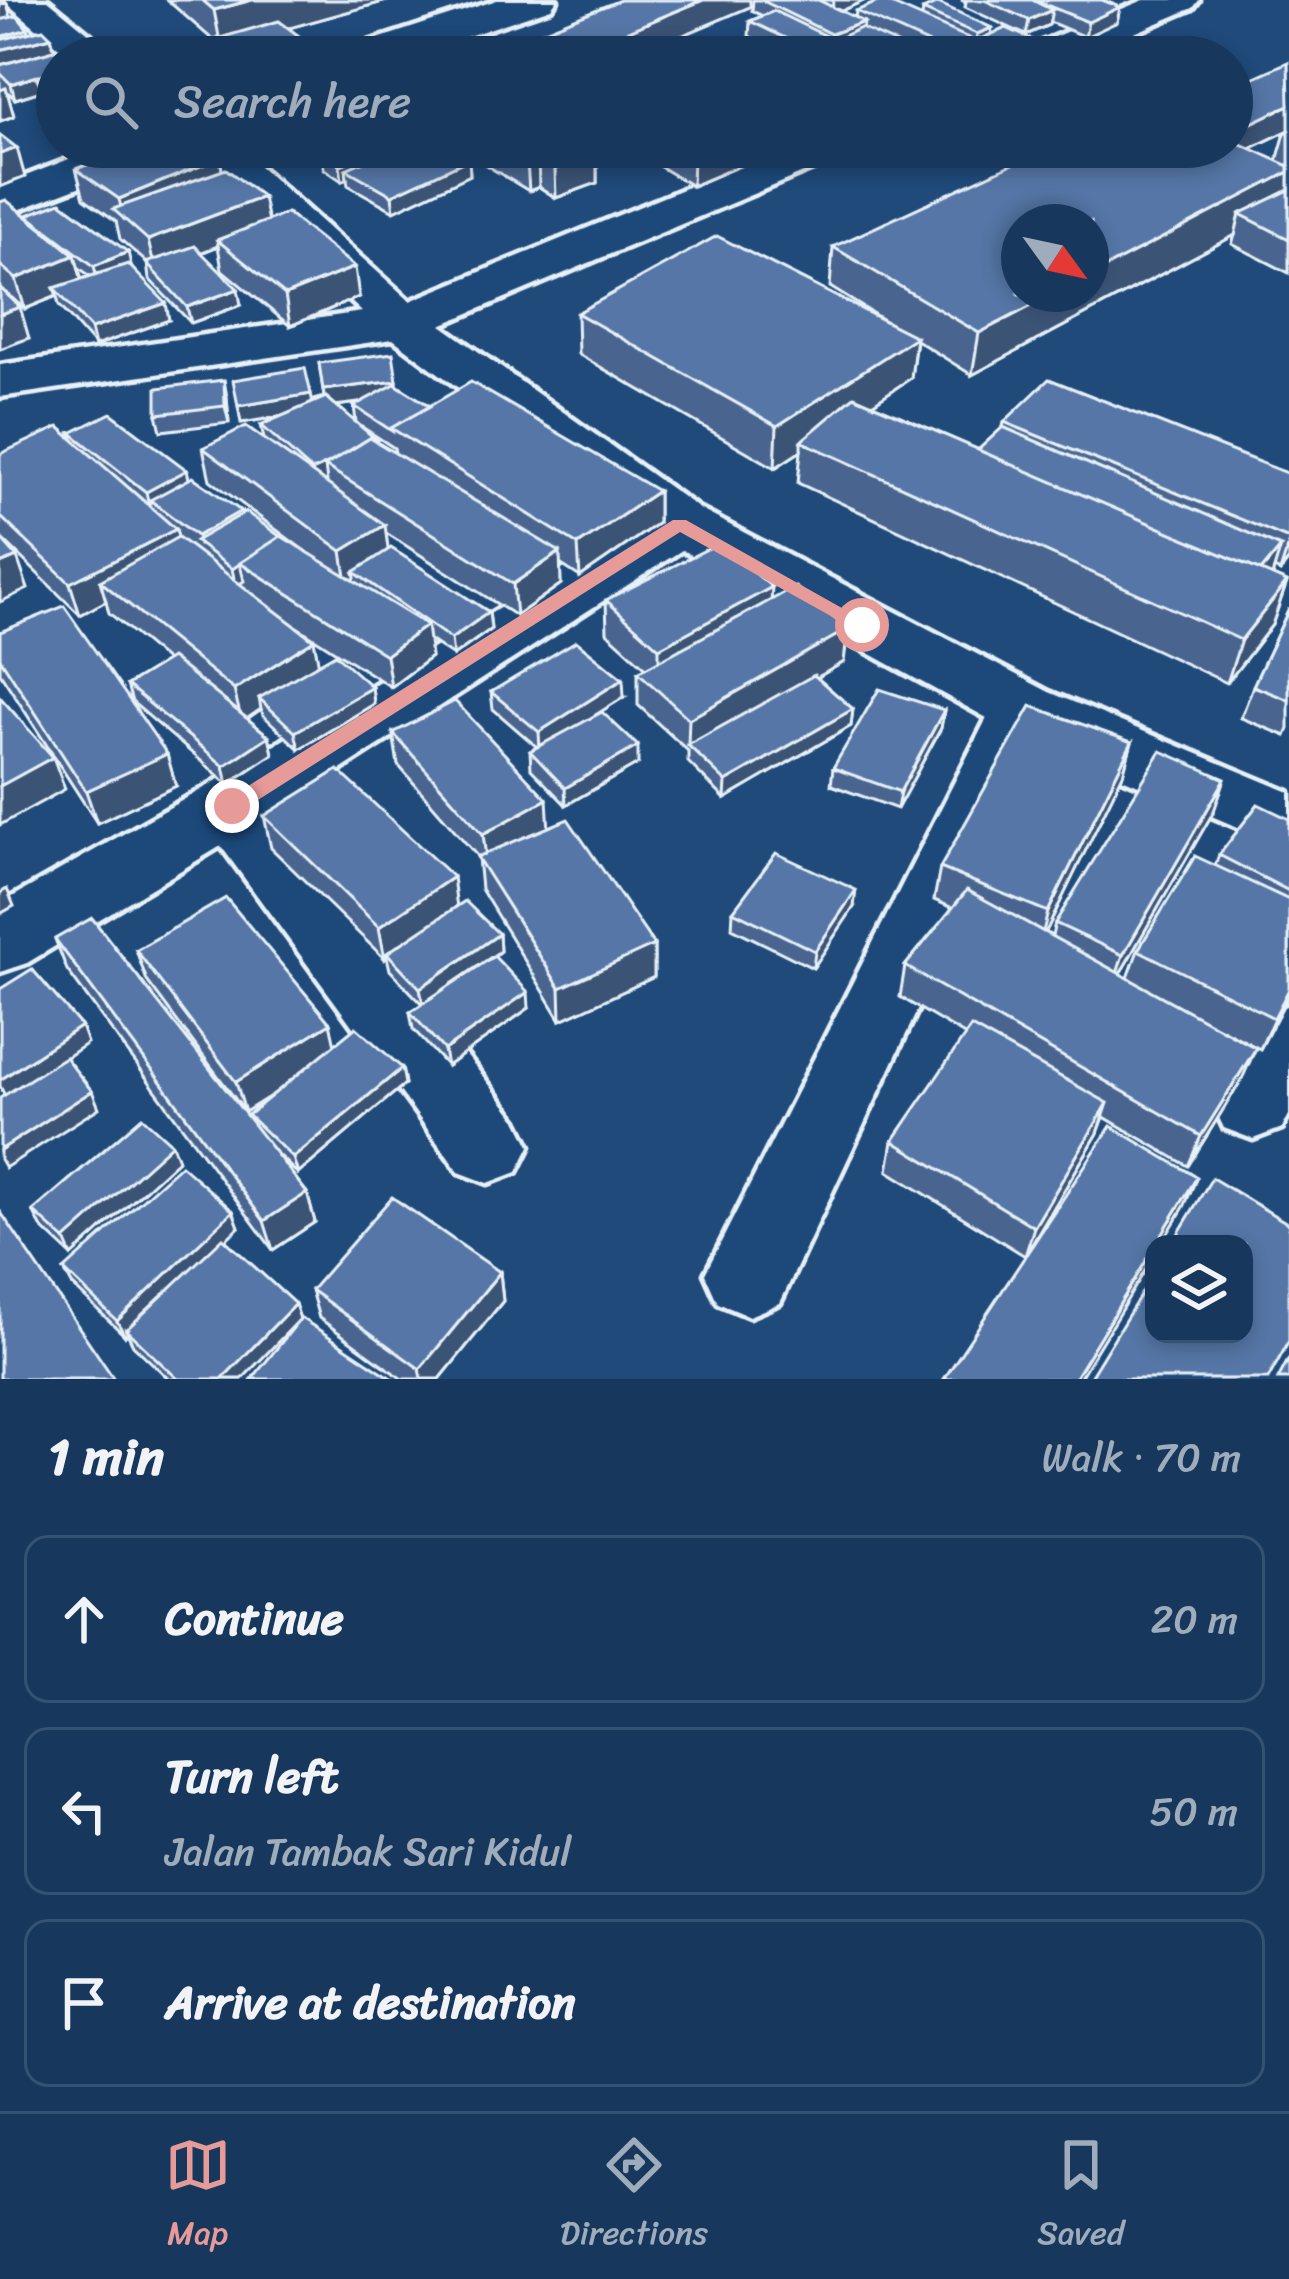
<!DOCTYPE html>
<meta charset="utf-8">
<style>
body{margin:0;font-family:Sriracha,sans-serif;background:#244365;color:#f1f3f6}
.controls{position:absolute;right:36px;bottom:36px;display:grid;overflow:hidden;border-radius:24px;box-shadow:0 6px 18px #0003}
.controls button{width:108px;height:108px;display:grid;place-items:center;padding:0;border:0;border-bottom:3px solid #365272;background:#17385c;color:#f1f3f6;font:60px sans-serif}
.compass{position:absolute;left:1001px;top:204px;width:108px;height:108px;border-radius:50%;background:#17385c;box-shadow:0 6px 18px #0003;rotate:123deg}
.stop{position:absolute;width:36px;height:36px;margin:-27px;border:9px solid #e69b98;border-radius:50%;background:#fff}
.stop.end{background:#e69b98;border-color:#fff;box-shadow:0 3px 12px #0008}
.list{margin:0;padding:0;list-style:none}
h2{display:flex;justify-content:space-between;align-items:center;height:156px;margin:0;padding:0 48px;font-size:51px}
h2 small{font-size:39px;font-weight:400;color:#9eacbb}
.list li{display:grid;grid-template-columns:78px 1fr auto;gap:36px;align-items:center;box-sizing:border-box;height:168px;margin:0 24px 24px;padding:0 24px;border:3px solid #365272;border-radius:24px}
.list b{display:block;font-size:45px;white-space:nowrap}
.list p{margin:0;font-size:39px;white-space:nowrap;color:#9eacbb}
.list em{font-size:39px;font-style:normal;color:#9eacbb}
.icon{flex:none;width:66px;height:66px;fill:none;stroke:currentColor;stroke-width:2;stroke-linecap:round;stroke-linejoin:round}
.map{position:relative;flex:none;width:1289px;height:1379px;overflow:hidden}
.search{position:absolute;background:#17385c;box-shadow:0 6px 18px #0003;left:36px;right:36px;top:36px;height:132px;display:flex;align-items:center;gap:30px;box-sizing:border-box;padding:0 42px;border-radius:66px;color:#9eacbb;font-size:45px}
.sheet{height:732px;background:#17385c}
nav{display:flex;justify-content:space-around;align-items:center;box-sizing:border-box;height:168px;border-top:3px solid #365272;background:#17385c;font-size:33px;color:#9eacbb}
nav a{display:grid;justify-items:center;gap:6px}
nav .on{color:#e69b98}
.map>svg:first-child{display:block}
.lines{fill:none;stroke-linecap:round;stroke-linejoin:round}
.minor-casing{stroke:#e8f1f8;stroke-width:9}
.minor{fill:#1f4a7a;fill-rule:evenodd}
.wall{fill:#48658f;stroke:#e8f1f8;stroke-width:3;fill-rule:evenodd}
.shaded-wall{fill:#3b5374;stroke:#e8f1f8;stroke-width:3}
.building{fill:#5476a6;stroke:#e8f1f8;stroke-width:3}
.route{fill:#e69b98}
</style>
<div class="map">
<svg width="1289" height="1379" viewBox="0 0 1289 1379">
<rect width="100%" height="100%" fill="#1f4a7a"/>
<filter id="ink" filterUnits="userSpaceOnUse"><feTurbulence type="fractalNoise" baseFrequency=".00833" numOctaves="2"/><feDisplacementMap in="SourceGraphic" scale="24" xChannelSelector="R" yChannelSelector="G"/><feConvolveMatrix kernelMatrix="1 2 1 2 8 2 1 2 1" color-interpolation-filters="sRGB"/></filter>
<g filter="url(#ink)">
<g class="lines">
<defs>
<g id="minor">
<polygon points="3,0 48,0 118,57 71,57"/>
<polygon points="497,0 557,0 551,8 406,57 344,57 350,48"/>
<polygon points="1144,0 1199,0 1193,8 1078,57 1021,57 1027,48"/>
<polygon points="100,147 164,147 157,157 0,217 0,186"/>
<polygon points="188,147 238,147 410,301 785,147 848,147 841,157 441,325 701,510 1049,692 1289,792 1289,849 1042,744 780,1303 749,1316 718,1303 705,1274 987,718 682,550 275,812 517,1120 530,1146 517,1172 488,1183 459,1172 221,846 27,963 0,972 0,904 206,787 639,523 393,339 0,397 0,365 362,312"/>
<polygon points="1289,1005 1289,1115 1282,1128 1253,1139 1224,1128 1212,1103 1261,1015"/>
</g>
</defs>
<use href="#minor" class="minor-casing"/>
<use href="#minor" class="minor"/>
</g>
<g class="wall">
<polygon points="0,0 7,3 11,18 29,33 51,37 57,57 57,108 41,91 15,99 7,91 14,116 0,121"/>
<polygon points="167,0 390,0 288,28 301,57 213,57 209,41 213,40"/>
<polygon points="753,0 866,0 841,11 855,18 856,11 922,18 923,10 991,34 1033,56 793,57 749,36 750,21 763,16 752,11"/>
<polygon points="961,0 1102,0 1120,7 1117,22 1085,37 1050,22 1049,25 1026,35 965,7 966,2"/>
<polygon points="1232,87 1289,130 1250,149 1277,161 1285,133 1289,131 1289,273 1232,244 1235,235 972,375 916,340 911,378 872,404 978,450 1003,427 1004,422 1289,474 1289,560 1280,572 1274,569 1272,576 1287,582 1272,625 1227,683 798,483 801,451 775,468 578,354 577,313 885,321 830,287 833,247 1232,147"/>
<polygon points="101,147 202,147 220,158 222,170 267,221 359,297 290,326 222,270 218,246 201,253 241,305 191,323 149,279 147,263 120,239 116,221 84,198 76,169 129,149 110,155"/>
<polygon points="310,147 443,147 469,159 470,175 394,211 348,185 347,179 342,181 324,169 322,154"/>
<polygon points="456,147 600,147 600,161 597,163 597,183 556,198 539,187 529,191"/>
<polygon points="627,147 758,147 758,158 692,186"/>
<polygon points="760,147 792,147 775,155"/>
<path d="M0 202 132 268 169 320 95 346 59 305 57 296 25 309 0 288ZM78 267 90 276 82 279Z"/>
<path d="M319 363 398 386 430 406 658 491V523L580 577 560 564 561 584 516 616 386 533 388 550 489 612 491 629 453 656 428 639 431 657 391 687 297 627 314 640 318 664 372 687 374 704 299 749 263 715 261 709 247 719 269 736 273 754 228 784 132 702 127 685 167 661 109 613 106 601 80 615 0 537V454L73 439 71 433 187 470 189 479 241 511 242 515 302 549 210 480 203 448 264 439 261 425 280 417 241 423 324 397ZM362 402 354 406 356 422 337 406ZM362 427 394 448 395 453 378 443Z"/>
<polygon points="227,397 229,423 161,431 157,414"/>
<polygon points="606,600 772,600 844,662 816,678 853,709 851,726 725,799 688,762 688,751 638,705 638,672 646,668 607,632"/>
<polygon points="1289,609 1289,729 1286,736 1241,718 1253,686"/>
<polygon points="0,632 176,786 97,823 0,673"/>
<polygon points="491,692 624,697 590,718 638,764 566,805 531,769 530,751 537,747 493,709"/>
<polygon points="944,710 941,728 897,809 831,785 833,768"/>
<polygon points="393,733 549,827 654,945 654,977 561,1020 481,889 478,857 398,765"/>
<polygon points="1132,742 1123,774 1045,932 1052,936 1055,923 1214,811 1120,974 1128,978 1138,950 1215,866 1219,855 1289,819 1289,994 1260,1049 1214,1025 1242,1079 1188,1166 1104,1117 1098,1133 1025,1256 888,1171 893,1141 966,1036 900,997 905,966 953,908 934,900 940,868"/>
<polygon points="264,816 457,907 499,934 500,951 494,956 529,1008 447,1066 413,1029 410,1012 422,1004 390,970 387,957 385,959 271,848"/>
<polygon points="854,907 813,968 732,928 733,911"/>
<polygon points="55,939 249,1118 248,1115 272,1095 245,1112 147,981 136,950 330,1023 334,1045 402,1068 405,1084 298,1174 277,1154 307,1193 315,1222 273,1250 67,970"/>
<polygon points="178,1160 72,1256 41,1227 33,1211"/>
<polygon points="233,1211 239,1227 225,1240 295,1304 300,1319 242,1379 169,1379 133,1345 127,1333 125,1336 72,1285 64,1270"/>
<polygon points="500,1272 503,1301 440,1379 402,1379 319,1318 311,1290"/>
</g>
<g class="shaded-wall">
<polygon points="252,0 390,0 221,47 214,10"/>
<polygon points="703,0 750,0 750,7 632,57 565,57"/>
<polygon points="833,0 866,0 832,15"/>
<polygon points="7,3 14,30 0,34 0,5"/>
<polygon points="1120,7 1117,22 1085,37 1088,22"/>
<polygon points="1052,10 1049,25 1026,35 1029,20"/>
<polygon points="864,22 862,37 841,37 840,45 824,50 824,56 807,57 808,49 830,39 831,34"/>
<polygon points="992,28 990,43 980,39 979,48 975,49 977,34"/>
<polygon points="28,29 32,42 51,37 55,52 0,67 0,37"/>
<polygon points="1035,41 1033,56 1008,57 1009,52"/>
<polygon points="57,70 57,87 38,79 41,91 15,99 11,84"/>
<polygon points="6,88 14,116 0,121 0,90"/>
<polygon points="1289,105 1289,130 1236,155 1243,127"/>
<polygon points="108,147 135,147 110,155"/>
<polygon points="386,147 420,147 346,169 347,179 342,181 340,165"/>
<polygon points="578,147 600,147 600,161 597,163 597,183 556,198 555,169"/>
<polygon points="716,147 758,147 758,158 692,186 693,156"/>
<polygon points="775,147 792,147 775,155"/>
<polygon points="17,148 25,177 0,187 0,154"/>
<polygon points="220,158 225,188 124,219 119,199"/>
<polygon points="538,158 539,187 529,191 527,162"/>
<polygon points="469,159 470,175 394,211 392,195"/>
<polygon points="1289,172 1289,191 1240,214 1235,235 972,375 979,333 1055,294 1091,294 1091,275"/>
<polygon points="263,197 269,227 217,240 218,246 155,270 148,240"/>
<polygon points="128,252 132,269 98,282 94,266"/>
<polygon points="75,255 83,285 54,288 57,296 25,309 16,279"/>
<polygon points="355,267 359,297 290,326 285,295"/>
<polygon points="238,289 241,305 191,323 187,307"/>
<polygon points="166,303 169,320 95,346 91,329"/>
<polygon points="20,307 29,338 0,349 0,314"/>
<polygon points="916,337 911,378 810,445 801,441 801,451 775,468 777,426"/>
<polygon points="224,380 227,397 229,423 225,406"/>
<polygon points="397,381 399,398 326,407 323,390"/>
<polygon points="311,394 314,411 241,423 238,406"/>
<polygon points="378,441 380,458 325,466 327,482 315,488 312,471"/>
<polygon points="187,470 191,488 150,500 150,509 146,492"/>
<polygon points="658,491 658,523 580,577 578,545"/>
<polygon points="241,511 245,528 199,545 197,536"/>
<polygon points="385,525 389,557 354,572 355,578 347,583 342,551"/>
<polygon points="176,529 184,561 100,581 106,601 80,615 70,583"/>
<polygon points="1289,544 1289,560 1280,572"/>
<polygon points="1281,547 1271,579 1258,575"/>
<polygon points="560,552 561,584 516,616 513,584"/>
<polygon points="17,557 28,589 0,602 0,564"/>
<polygon points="240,564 244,581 236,586 232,569"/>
<polygon points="1287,582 1272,625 1227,683 1241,640"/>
<polygon points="772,587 770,619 659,680 659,648"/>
<polygon points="489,612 491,629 453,656 451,639"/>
<polygon points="427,625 431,657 391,687 386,655"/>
<polygon points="848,629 844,662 692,749 688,745 689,719"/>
<polygon points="314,640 320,672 259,698 261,709 242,722 234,690"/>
<polygon points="623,679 624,697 540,750 539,732"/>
<polygon points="372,687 374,704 299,749 295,732"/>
<polygon points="853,709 851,726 725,799 726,782"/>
<polygon points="944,710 941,728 897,809 900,792"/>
<polygon points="269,736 273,754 228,784 224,766"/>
<polygon points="1132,742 1123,774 1040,944 1048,912"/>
<polygon points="638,746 638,764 566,805 565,788"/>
<polygon points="167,754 176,786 97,823 86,791"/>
<polygon points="53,757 65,789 0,825 0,786"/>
<polygon points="1225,779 1214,811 1113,986 1123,955"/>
<polygon points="547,799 549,831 487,866 483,834"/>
<polygon points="453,877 457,908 387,953 387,957 385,959 379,927"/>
<polygon points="7,889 14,906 0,914 0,893"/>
<polygon points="856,890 854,907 813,968 815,951"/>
<polygon points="499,934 500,951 423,1004 420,988"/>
<polygon points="654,945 654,977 561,1020 560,988"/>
<polygon points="1289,989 1289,994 1260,1049 1274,1018"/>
<polygon points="528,992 529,1008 447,1066 444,1050"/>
<polygon points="330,1023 337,1054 245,1112 236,1082"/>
<polygon points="81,1026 87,1043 6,1098 0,1086 0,1080"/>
<polygon points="1256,1048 1242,1079 1188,1166 1201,1136"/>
<polygon points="402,1068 405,1084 298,1174 293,1158"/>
<polygon points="92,1091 99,1108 5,1168 0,1159 0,1150"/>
<polygon points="1108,1103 1098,1133 1025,1256 1034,1227"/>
<polygon points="172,1144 178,1160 72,1256 65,1240"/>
<polygon points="1197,1177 1184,1207 1161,1244 1156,1244"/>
<polygon points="307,1193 315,1222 273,1250 264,1221"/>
<polygon points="233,1211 239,1227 129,1332 126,1330 127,1333 125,1336 117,1321"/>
<polygon points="1154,1248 1154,1256 1079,1379 1074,1379"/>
<polygon points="500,1272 503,1301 440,1379 422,1379 420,1369"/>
<polygon points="295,1304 300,1319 242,1379 222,1379"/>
</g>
<g class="building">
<polygon points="202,0 252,0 214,10"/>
<polygon points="620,0 703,0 565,57 477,57"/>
<polygon points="761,0 818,0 864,22 831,34"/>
<polygon points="882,0 1007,55 1002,57 959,57 856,11"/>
<polygon points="984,0 1032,0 1052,10 1029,20"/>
<polygon points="1034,0 1102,0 1120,7 1088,22"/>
<polygon points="938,3 992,28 977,34 923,10"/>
<polygon points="774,11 832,39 808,49 750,21"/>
<polygon points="17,16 28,29 0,37 0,20"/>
<polygon points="279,21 299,36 292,39 313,53 301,57 230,57 209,41"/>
<polygon points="861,28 927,57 885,57 841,37"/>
<polygon points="1006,28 1035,41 1009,52 980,39"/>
<polygon points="43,29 51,37 0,50 0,40"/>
<polygon points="846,42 876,57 837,57 824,50"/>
<polygon points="61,48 71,57 57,57 57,70 11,84 0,73 0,65"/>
<polygon points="619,52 628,57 604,57"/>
<polygon points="1288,62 1289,105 1243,127 1232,121 1232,87"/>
<polygon points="57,73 57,96 38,79"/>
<polygon points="0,135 17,148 0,154"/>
<polygon points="1232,140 1289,166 1289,172 1091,275 1091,222 1019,222 1019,294 1055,294 979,333 833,247 1049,147 1232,147"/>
<polygon points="134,147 202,147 220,158 119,199 76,169"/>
<polygon points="336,147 386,147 340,165 322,153"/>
<polygon points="396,147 443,147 469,159 392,195 346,169"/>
<polygon points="502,147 586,147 597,154 555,169 538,158 527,162"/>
<polygon points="677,147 716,147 693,156"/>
<polygon points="226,169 263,197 148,240 113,209"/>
<polygon points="1289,190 1289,239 1240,214"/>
<polygon points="6,200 75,255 16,279 0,265 0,202"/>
<polygon points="61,202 128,252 94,266 27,215"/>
<polygon points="287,213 355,267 285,295 217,240"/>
<polygon points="717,236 916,337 777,426 577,313"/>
<polygon points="195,246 238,289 187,307 146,263"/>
<polygon points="128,264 166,303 91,329 54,288"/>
<polygon points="0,288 20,307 0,314"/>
<polygon points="393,353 397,381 323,390 319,363"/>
<polygon points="305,368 311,394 238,406 233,380"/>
<polygon points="1049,379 1289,474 1289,539 1004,422"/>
<polygon points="224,380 225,406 157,414 157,388"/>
<polygon points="471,382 658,491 578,545 391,428"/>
<polygon points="395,384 430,406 391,428 392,431 354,406"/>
<polygon points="854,396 1287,582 1241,640 801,441"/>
<polygon points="326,397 378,441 370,438 329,463 312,471 261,425"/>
<polygon points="111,413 187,470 146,492 71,433"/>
<polygon points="246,426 385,525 342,551 203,448"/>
<polygon points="59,427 176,529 70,583 0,516 0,454"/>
<polygon points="1003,427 1281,547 1261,571 978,450"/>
<polygon points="370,438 560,552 513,584 325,466"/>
<polygon points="193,477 241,511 197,536 150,500"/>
<polygon points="246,512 281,537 232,569 195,541"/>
<polygon points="281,536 427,625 386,655 240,563"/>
<polygon points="178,537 314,640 234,690 100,581"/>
<polygon points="0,538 17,557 0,564"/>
<polygon points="719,543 772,587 659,648 606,600"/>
<polygon points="391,548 489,612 451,639 354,572"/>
<polygon points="795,587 848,629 689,719 638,672"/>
<polygon points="64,606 167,754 86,791 0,658 0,632"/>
<polygon points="1289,609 1289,700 1253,686"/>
<polygon points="576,641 623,679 539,732 491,692"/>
<polygon points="335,654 372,687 295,732 259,698"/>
<polygon points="171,658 269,736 224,766 127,685"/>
<polygon points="814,675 853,709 726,782 688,745"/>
<polygon points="879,689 944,710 900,792 833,768"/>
<polygon points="0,697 53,757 0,786"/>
<polygon points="455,701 547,799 483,834 393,733"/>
<polygon points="1031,706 1132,742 1048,912 940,868"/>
<polygon points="602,712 638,746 565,788 530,751"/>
<polygon points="1161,751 1225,779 1123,955 1055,923"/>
<polygon points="338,770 453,877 379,927 264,816"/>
<polygon points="1258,804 1289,819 1289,891 1219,855"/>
<polygon points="568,819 654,945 560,988 477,857"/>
<polygon points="776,853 856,890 815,951 733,911"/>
<polygon points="1195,856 1289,900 1289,989 1274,1018 1138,950"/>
<polygon points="967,890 1256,1048 1201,1136 905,966"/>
<polygon points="226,898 330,1023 236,1082 136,950"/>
<polygon points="465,901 499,934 420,988 387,953"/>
<polygon points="92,918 307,1193 264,1221 55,939"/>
<polygon points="494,956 528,992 444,1050 410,1012"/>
<polygon points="32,969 81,1026 0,1080 0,989"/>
<polygon points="356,1027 402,1068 293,1158 248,1115"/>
<polygon points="971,1027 1108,1103 1034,1227 893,1141"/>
<polygon points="65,1057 92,1091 0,1150 0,1098"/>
<polygon points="142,1117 172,1144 65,1240 33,1211"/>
<polygon points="1111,1126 1197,1177 1156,1244 1154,1244 1154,1248 1074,1379 944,1379"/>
<polygon points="181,1165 233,1211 117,1321 64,1270"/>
<polygon points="1212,1178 1289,1224 1289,1341 1268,1379 1089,1379 1154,1273 1154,1334 1244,1334 1244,1244 1172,1244"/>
<polygon points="392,1197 500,1272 420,1369 311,1290"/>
<polygon points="0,1211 114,1379 0,1379"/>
<polygon points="223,1238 295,1304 222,1379 178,1379 126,1330"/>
<polygon points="301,1318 393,1379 252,1379"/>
<polygon points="1289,1358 1289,1379 1278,1379"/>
</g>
</g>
<polygon class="route" points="673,520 686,520 872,625 869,630 856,630 680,532 239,812 224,812 224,801"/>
</svg>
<div class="controls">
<button><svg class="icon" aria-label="layers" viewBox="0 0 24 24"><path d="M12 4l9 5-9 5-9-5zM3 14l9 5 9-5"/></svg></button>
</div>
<svg class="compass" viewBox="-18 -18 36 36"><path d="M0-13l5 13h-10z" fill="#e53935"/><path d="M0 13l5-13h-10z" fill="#9eacbb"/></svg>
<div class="stop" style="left:862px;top:625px"></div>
<div class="stop end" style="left:232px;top:806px"></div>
<div class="search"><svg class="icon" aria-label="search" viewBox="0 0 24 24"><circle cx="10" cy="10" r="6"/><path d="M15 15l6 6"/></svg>Search here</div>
</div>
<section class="sheet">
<h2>1 min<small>Walk · 70 m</small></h2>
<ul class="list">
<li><svg class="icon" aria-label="ahead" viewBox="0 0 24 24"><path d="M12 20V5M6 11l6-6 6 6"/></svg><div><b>Continue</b></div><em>20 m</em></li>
<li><svg class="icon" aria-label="left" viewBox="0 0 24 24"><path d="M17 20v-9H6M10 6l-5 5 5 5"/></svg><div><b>Turn left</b><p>Jalan Tambak Sari Kidul</p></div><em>50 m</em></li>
<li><svg class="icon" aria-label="arrive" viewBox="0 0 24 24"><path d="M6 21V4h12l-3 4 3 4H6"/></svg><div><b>Arrive at destination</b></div></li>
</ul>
</section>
<nav>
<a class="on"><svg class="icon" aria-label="map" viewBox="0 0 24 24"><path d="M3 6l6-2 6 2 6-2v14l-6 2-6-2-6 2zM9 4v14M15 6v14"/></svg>Map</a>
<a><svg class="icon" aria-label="directions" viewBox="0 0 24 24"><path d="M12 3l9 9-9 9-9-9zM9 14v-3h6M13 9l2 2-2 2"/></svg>Directions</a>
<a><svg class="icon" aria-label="saved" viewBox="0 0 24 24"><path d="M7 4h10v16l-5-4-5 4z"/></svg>Saved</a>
</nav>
